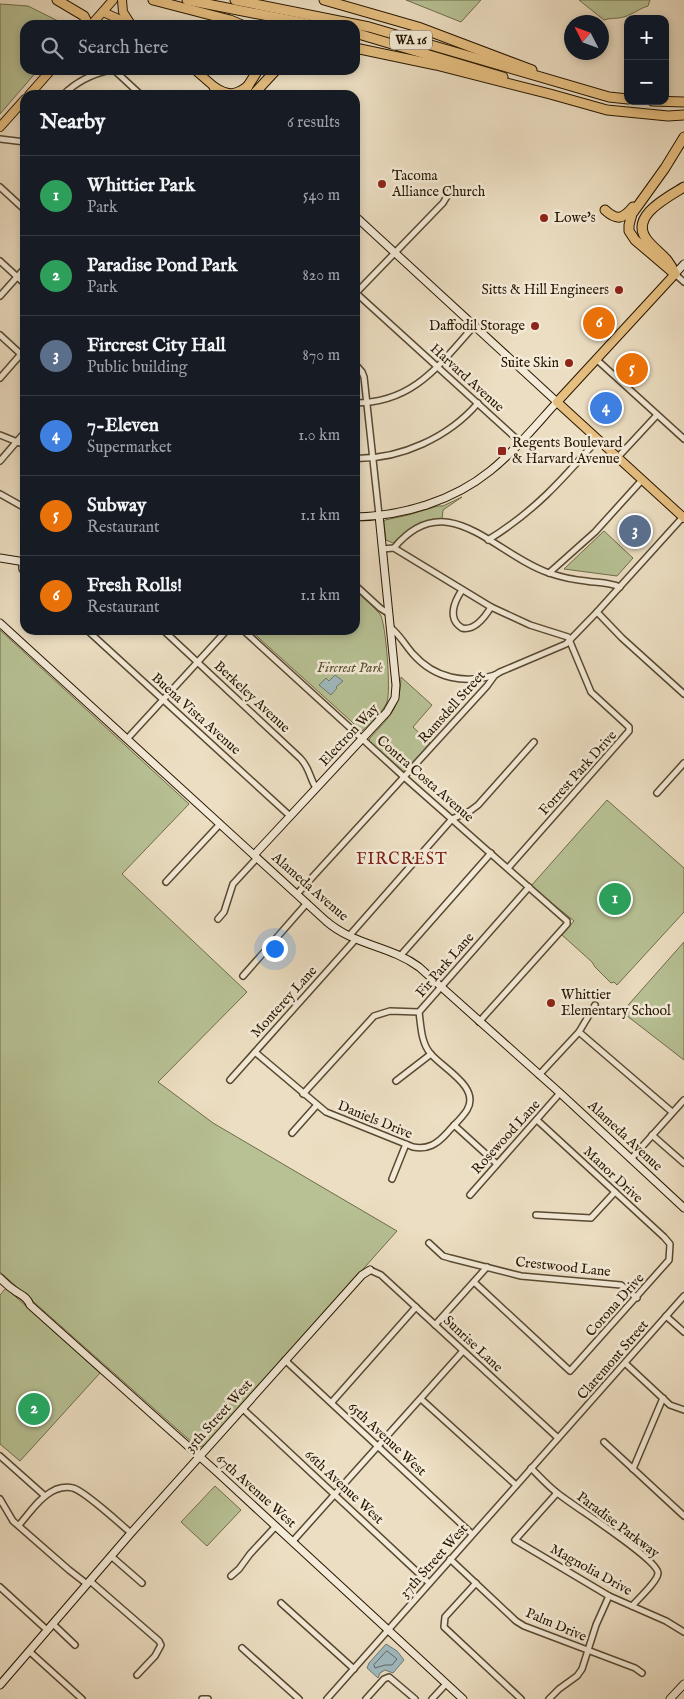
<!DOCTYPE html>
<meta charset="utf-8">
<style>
body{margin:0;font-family:"IM FELL English",serif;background:#20242c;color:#f1f3f6}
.controls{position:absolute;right:15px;top:15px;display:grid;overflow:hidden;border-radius:10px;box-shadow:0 2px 8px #0003}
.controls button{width:45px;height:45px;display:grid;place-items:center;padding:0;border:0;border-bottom:1px solid #363941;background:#171b24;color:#f1f3f6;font:25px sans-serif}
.compass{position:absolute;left:564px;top:15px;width:45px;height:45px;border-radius:50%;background:#171b24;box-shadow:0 2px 8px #0003;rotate:312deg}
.you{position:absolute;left:274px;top:948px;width:18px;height:18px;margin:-12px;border:4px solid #fff;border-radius:50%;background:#1a73e8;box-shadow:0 0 0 8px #1a73e833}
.badge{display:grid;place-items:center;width:32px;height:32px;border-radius:50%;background:#0f766e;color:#fff;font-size:16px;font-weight:700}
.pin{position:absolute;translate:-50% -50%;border:2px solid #fff;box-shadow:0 1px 5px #0006}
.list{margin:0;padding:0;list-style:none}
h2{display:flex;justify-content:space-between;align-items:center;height:65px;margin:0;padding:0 20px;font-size:21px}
h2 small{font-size:16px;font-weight:400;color:#9ea1a6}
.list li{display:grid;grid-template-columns:32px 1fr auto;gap:15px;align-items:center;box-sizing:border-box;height:80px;padding:0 20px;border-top:1px solid #363941}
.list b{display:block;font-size:19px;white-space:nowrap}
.list p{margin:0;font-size:16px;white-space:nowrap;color:#9ea1a6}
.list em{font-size:16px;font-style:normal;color:#9ea1a6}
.icon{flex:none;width:28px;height:28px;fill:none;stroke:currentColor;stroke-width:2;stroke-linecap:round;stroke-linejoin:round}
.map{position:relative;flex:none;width:684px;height:1699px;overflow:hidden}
.search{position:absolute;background:#171b24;box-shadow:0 2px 8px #0003;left:20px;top:20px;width:340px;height:55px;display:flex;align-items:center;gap:12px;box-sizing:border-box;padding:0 18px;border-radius:15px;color:#9ea1a6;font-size:19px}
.panel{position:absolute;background:#171b24;box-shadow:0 2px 8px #0003;left:20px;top:90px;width:340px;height:545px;border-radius:15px}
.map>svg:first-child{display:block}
.green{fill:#b7c194;stroke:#6f6c4a}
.water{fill:#9fb9bf;stroke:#6f7873}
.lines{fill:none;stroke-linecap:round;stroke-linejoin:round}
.shore{stroke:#636860;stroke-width:1}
.street-casing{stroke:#584931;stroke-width:8}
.secondary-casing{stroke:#271701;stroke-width:9}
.primary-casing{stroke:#271701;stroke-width:10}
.highway-casing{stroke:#271701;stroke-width:11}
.street{stroke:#f3ead7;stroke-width:5}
.secondary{stroke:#f3ead7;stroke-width:7}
.primary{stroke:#e6bf81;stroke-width:8}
.highway{stroke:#e6bf81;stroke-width:9}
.poi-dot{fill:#8f2418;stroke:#f3ead7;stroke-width:2}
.labels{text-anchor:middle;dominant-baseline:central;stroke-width:5;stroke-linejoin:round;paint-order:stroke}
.shield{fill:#f3ead7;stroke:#645641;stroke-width:1}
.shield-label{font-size:12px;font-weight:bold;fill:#271701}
.poi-label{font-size:14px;fill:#271701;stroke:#f3ead7;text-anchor:start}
.street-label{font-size:14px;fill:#271701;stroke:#f3ead7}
.park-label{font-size:14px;font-style:italic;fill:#595234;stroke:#f3ead7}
.quarter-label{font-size:16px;letter-spacing:1px;fill:#7a1f14;stroke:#f3ead7}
</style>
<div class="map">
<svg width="684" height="1699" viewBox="0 0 684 1699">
<rect width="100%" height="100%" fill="#ecdec2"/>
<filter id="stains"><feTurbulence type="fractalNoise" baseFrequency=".004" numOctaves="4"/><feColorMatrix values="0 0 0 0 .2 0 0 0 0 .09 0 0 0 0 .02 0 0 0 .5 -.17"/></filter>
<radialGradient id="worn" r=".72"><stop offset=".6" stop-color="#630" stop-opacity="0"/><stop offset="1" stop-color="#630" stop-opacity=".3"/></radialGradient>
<g class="green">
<polygon points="406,0 481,0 461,22"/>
<path d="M579 0H650L648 6C641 8 636 12 631 14 621 20 612 17 604 20Z"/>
<polygon points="0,4 28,6 66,25 25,25 25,70 38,70 0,114"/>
<path d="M462 497 443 510 442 519C418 521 411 528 393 543L386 540 384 522 385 520 408 515 438 506H443Z"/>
<polygon points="604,531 633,558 617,576 564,569"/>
<path d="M355 590C363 598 373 606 380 614 386 622 391 692 387 702 382 713 371 723 362 731L250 630H355Z"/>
<polygon points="0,630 189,804 122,874 247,992 158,1082 213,1123 397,1231 210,1441 201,1447 195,1445 0,1272"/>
<path d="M401 677 432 705 413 727 430 743 404 772 369 741 370 738C390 716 400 709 401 677Z"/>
<polygon points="607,800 684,868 684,912 617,985 614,982 611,983 595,967 592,962 562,935 574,921 531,886"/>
<polygon points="684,942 684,1060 622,1012"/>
<polygon points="6,1288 100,1373 20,1461 0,1444 0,1295"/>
<polygon points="215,1486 241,1510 207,1546 181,1522"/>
</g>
<g class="water">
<polygon points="335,675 343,681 336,687 337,688 331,695 319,685 326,678 329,681"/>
<polygon points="386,1644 397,1651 404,1660 393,1673 385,1670 380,1673 378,1678 367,1668 369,1663"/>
</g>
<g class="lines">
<polygon class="shore" points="387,1651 397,1659 392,1665 385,1665 375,1668 374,1665"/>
<defs>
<g id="street">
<polyline points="114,70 141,95"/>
<path d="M63 95C76 82 92 74 110 70"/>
<polyline points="0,139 25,142"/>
<polyline points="0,187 25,210"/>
<polyline points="0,261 25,284"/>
<polyline points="675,274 684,282"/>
<polyline points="355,292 520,442"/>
<polyline points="355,294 443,203 452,188"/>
<polyline points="0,296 25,268"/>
<polyline points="0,335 25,358"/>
<polyline points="596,359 684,439"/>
<polyline points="355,364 362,372 364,377 379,515"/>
<polyline points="0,378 21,354"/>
<path d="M355 403C414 403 439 365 475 325"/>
<polyline points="0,435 25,445"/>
<polyline points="618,457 657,415"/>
<path d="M355 458C400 460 449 437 478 403"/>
<polyline points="0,461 25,432"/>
<polyline points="0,494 25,508"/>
<path d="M488 540C535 511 562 480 598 439"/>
<polyline points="394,548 491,607 530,625 568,637 591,692 629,727 629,731 508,868"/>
<path d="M382 549 394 548C447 484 495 555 549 573 561 577 574 580 586 581 598 583 608 582 620 587"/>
<polyline points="22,562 22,569 25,573"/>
<polyline points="549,573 595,532 642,480"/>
<polyline points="355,585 380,608 388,613"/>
<path d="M462 590C454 602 447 619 462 628 475 631 485 617 491 607"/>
<polyline points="597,612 622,638 684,694"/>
<path d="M390 627C400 635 405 645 413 654 435 679 465 684 495 675"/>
<polyline points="87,630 290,816"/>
<path d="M163 630 300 758C310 768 309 777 316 788"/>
<polyline points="243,630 404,777 567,921 567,924 479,1022"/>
<polyline points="127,739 227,630"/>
<polyline points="657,793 684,763"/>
<polyline points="166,882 220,824"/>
<polyline points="297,894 487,686 495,675 500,672 566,644 597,612 683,517"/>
<polyline points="218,919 224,912 233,884 257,858"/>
<polyline points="349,936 452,819 470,811 478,805 534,742"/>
<polyline points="401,955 491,853"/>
<polyline points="243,976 307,903"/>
<polyline points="579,1032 672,1112"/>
<path d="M255 1052 326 1112 413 1147C428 1150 437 1144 447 1133 453 1126 462 1118 467 1110 481 1087 442 1068 430 1053 421 1042 421 1026 419 1012"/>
<polyline points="539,1075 579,1032 595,1005"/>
<polyline points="230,1080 355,940"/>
<polyline points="396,1081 431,1054"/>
<polyline points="303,1094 374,1016 390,1011 419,1012 529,887"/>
<polyline points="454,1125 497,1164"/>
<polyline points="292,1133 316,1106"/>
<polyline points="652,1135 684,1163"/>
<polyline points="631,1159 684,1100"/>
<polyline points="392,1179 406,1144"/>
<polyline points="470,1195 560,1093"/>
<polyline points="536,1215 591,1218 615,1192"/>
<polyline points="429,1243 443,1256 450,1258 521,1276 621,1285 637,1298"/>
<polyline points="370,1270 381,1275 558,1438"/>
<polyline points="474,1282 570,1371 669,1260 670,1244 664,1237 537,1120"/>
<polyline points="666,1316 684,1332"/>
<polyline points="435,1325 487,1267"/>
<polyline points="285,1360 472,1534"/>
<polyline points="625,1363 670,1405 684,1410"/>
<polyline points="421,1399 516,1485"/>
<polyline points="332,1402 416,1307"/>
<polyline points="243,1409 429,1583"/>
<polyline points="604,1442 684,1516"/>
<polyline points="0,1456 45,1496"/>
<path d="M531 1468C539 1476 547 1485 556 1492 571 1505 657 1558 658 1573 658 1581 638 1599 632 1606"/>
<polyline points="633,1469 663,1398"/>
<polyline points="557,1493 515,1540 609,1596 666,1621 684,1632"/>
<polyline points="0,1499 13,1521 69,1570 87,1584"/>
<path d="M19 1525C29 1514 38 1499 51 1492 57 1488 66 1486 73 1488 85 1491 120 1524 131 1533"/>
<polyline points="293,1541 463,1351"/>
<polyline points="111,1556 142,1583"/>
<polyline points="450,1559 516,1621 524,1626 635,1668 642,1673"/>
<polyline points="231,1576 239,1569 250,1554 276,1526"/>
<polyline points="90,1581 159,1641 161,1645 155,1656 137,1675"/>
<polyline points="476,1583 445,1617 444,1627 521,1699"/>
<polyline points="0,1587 47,1630"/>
<polyline points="281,1603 354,1669"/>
<polyline points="53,1624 75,1645"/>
<polyline points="242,1648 299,1699"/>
<polyline points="29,1651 82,1699"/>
<polyline points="202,1699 208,1699"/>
<polyline points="327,1699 684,1296"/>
<polyline points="366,1699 384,1679 389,1677 415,1699"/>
<polyline points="432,1699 446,1684"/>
<polyline points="549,1699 559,1689 577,1676 582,1669 596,1625 609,1596"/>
</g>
<g id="secondary">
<path d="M355 216 557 402C536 425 515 451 490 471 453 501 403 516 355 517"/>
<polyline points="675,274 684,264"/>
<polyline points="0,558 25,562"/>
<path d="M0 623 326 921C355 946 389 945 419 967L560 1093 684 1208"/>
<polyline points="254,855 387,712 395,698 396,685 379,515"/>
<path d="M0 1278C4 1282 9 1287 14 1290 20 1295 27 1296 30 1305L218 1473 463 1699"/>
<polyline points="0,1685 131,1533 362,1275 370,1270"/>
<polyline points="670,1699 684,1684"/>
</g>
<g id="primary">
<polyline points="122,0 123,12 130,23"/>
<polyline points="103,12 132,25"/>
<polyline points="91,25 113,0"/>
<polyline points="195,70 218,90"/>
<polyline points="29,95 51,70"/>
<polyline points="0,127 25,99"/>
<polyline points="675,274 557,402 684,518"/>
</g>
<g id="highway">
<polyline points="57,0 84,16 86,20 85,25"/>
<polyline points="153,0 230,20 242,25"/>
<polyline points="187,0 314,25"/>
<polyline points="235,0 369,27 609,97 628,99"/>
<polyline points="324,0 418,27 532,70"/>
<polyline points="355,33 503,77"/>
<polyline points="355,48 436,65 550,94 607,110 668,116 684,115"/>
<path d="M214 87C227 96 236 96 248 86"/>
<polyline points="246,89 258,70"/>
<polyline points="253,95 276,70"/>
<polyline points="652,101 684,102"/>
<path d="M605 210C617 221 623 219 633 207"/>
<polyline points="675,274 635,240 629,231 629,225 632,214 665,168 684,137"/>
<path d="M675 274C668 256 659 254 648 241 627 217 668 197 684 187"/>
</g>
</defs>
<use href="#street" class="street-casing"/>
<use href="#secondary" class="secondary-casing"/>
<use href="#primary" class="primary-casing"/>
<use href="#highway" class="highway-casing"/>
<use href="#street" class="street"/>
<use href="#secondary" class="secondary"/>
<use href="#primary" class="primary"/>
<use href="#highway" class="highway"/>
</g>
<g class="poi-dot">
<circle cx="382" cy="184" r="5"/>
<circle cx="544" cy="218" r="5"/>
<circle cx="619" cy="290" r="5"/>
<circle cx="535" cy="326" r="5"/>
<circle cx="569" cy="363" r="5"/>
<rect x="497" y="446" width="10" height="10" rx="2.5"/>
<circle cx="551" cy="1003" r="5"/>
</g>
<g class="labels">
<rect class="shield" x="390" y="30.5" width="42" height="19" rx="4"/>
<g class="shield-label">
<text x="411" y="40">WA 16</text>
</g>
<g class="poi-label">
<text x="392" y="176">Tacoma<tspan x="392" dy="16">Alliance Church</tspan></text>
<text x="554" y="218">Lowe's</text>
<text x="609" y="290" text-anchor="end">Sitts &amp; Hill Engineers</text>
<text x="525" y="326" text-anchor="end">Daffodil Storage</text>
<text x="559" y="363" text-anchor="end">Suite Skin</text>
<text x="512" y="443">Regents Boulevard<tspan x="512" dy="16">&amp; Harvard Avenue</tspan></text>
<text x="561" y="995">Whittier<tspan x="561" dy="16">Elementary School</tspan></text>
</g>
<g class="street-label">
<text transform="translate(467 378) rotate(42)">Harvard Avenue</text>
<text transform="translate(252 697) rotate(43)">Berkeley Avenue</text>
<text transform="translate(452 707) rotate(-48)">Ramsdell Street</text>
<text transform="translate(196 714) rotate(42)">Buena Vista Avenue</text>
<text transform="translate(349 735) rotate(-47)">Electron Way</text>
<text transform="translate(578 773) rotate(-48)">Forrest Park Drive</text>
<text transform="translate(425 779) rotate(41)">Contra Costa Avenue</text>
<text transform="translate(310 887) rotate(41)">Alameda Avenue</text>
<text transform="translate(445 965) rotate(-49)">Fir Park Lane</text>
<text transform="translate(284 1002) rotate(-48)">Monterey Lane</text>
<text transform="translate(375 1120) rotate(22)">Daniels Drive</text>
<text transform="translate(625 1136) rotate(43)">Alameda Avenue</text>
<text transform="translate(506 1137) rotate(-48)">Rosewood Lane</text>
<text transform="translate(613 1175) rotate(43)">Manor Drive</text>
<text transform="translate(563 1267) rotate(6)">Crestwood Lane</text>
<text transform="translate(615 1305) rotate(-48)">Corona Drive</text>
<text transform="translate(473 1344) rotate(43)">Sunrise Lane</text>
<text transform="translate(613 1360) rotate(-49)">Claremont Street</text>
<text transform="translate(219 1416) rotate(-48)">35th Street West</text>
<text transform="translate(387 1439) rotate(43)">65th Avenue West</text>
<text transform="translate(344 1487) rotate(43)">66th Avenue West</text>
<text transform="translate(256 1491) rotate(42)">67th Avenue West</text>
<text transform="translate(618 1525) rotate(37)">Paradise Parkway</text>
<text transform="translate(434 1561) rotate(-48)">37th Street West</text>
<text transform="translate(591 1570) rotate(29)">Magnolia Drive</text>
<text transform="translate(556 1625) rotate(23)">Palm Drive</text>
</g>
<g class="park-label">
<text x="350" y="668">Fircrest Park</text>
</g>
<g class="quarter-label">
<text x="402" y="860">FIRCREST</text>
</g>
</g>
<rect width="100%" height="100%" filter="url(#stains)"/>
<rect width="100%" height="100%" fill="url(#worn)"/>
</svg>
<div class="controls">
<button>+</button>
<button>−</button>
</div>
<svg class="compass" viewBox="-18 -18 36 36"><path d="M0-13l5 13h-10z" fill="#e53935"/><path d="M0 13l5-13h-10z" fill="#9ea1a6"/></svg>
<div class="you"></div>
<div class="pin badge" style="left:615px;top:899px;background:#2e9e5b">1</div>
<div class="pin badge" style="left:34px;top:1409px;background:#2e9e5b">2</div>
<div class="pin badge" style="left:635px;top:531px;background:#5c6f8a">3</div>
<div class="pin badge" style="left:606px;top:408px;background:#3f7fe0">4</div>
<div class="pin badge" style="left:632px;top:369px;background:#e8710a">5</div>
<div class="pin badge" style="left:599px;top:323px;background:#e8710a">6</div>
<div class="search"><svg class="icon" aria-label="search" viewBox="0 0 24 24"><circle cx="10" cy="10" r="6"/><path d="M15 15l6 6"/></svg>Search here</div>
<section class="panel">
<h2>Nearby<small>6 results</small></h2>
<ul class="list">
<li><span class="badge" style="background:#2e9e5b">1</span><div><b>Whittier Park</b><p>Park</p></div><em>540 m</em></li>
<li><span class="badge" style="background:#2e9e5b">2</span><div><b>Paradise Pond Park</b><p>Park</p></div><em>820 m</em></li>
<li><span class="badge" style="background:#5c6f8a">3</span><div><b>Fircrest City Hall</b><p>Public building</p></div><em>870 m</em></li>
<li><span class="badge" style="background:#3f7fe0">4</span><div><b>7-Eleven</b><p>Supermarket</p></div><em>1.0 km</em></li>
<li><span class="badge" style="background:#e8710a">5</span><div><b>Subway</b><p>Restaurant</p></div><em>1.1 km</em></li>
<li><span class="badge" style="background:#e8710a">6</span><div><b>Fresh Rolls!</b><p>Restaurant</p></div><em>1.1 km</em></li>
</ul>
</section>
</div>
